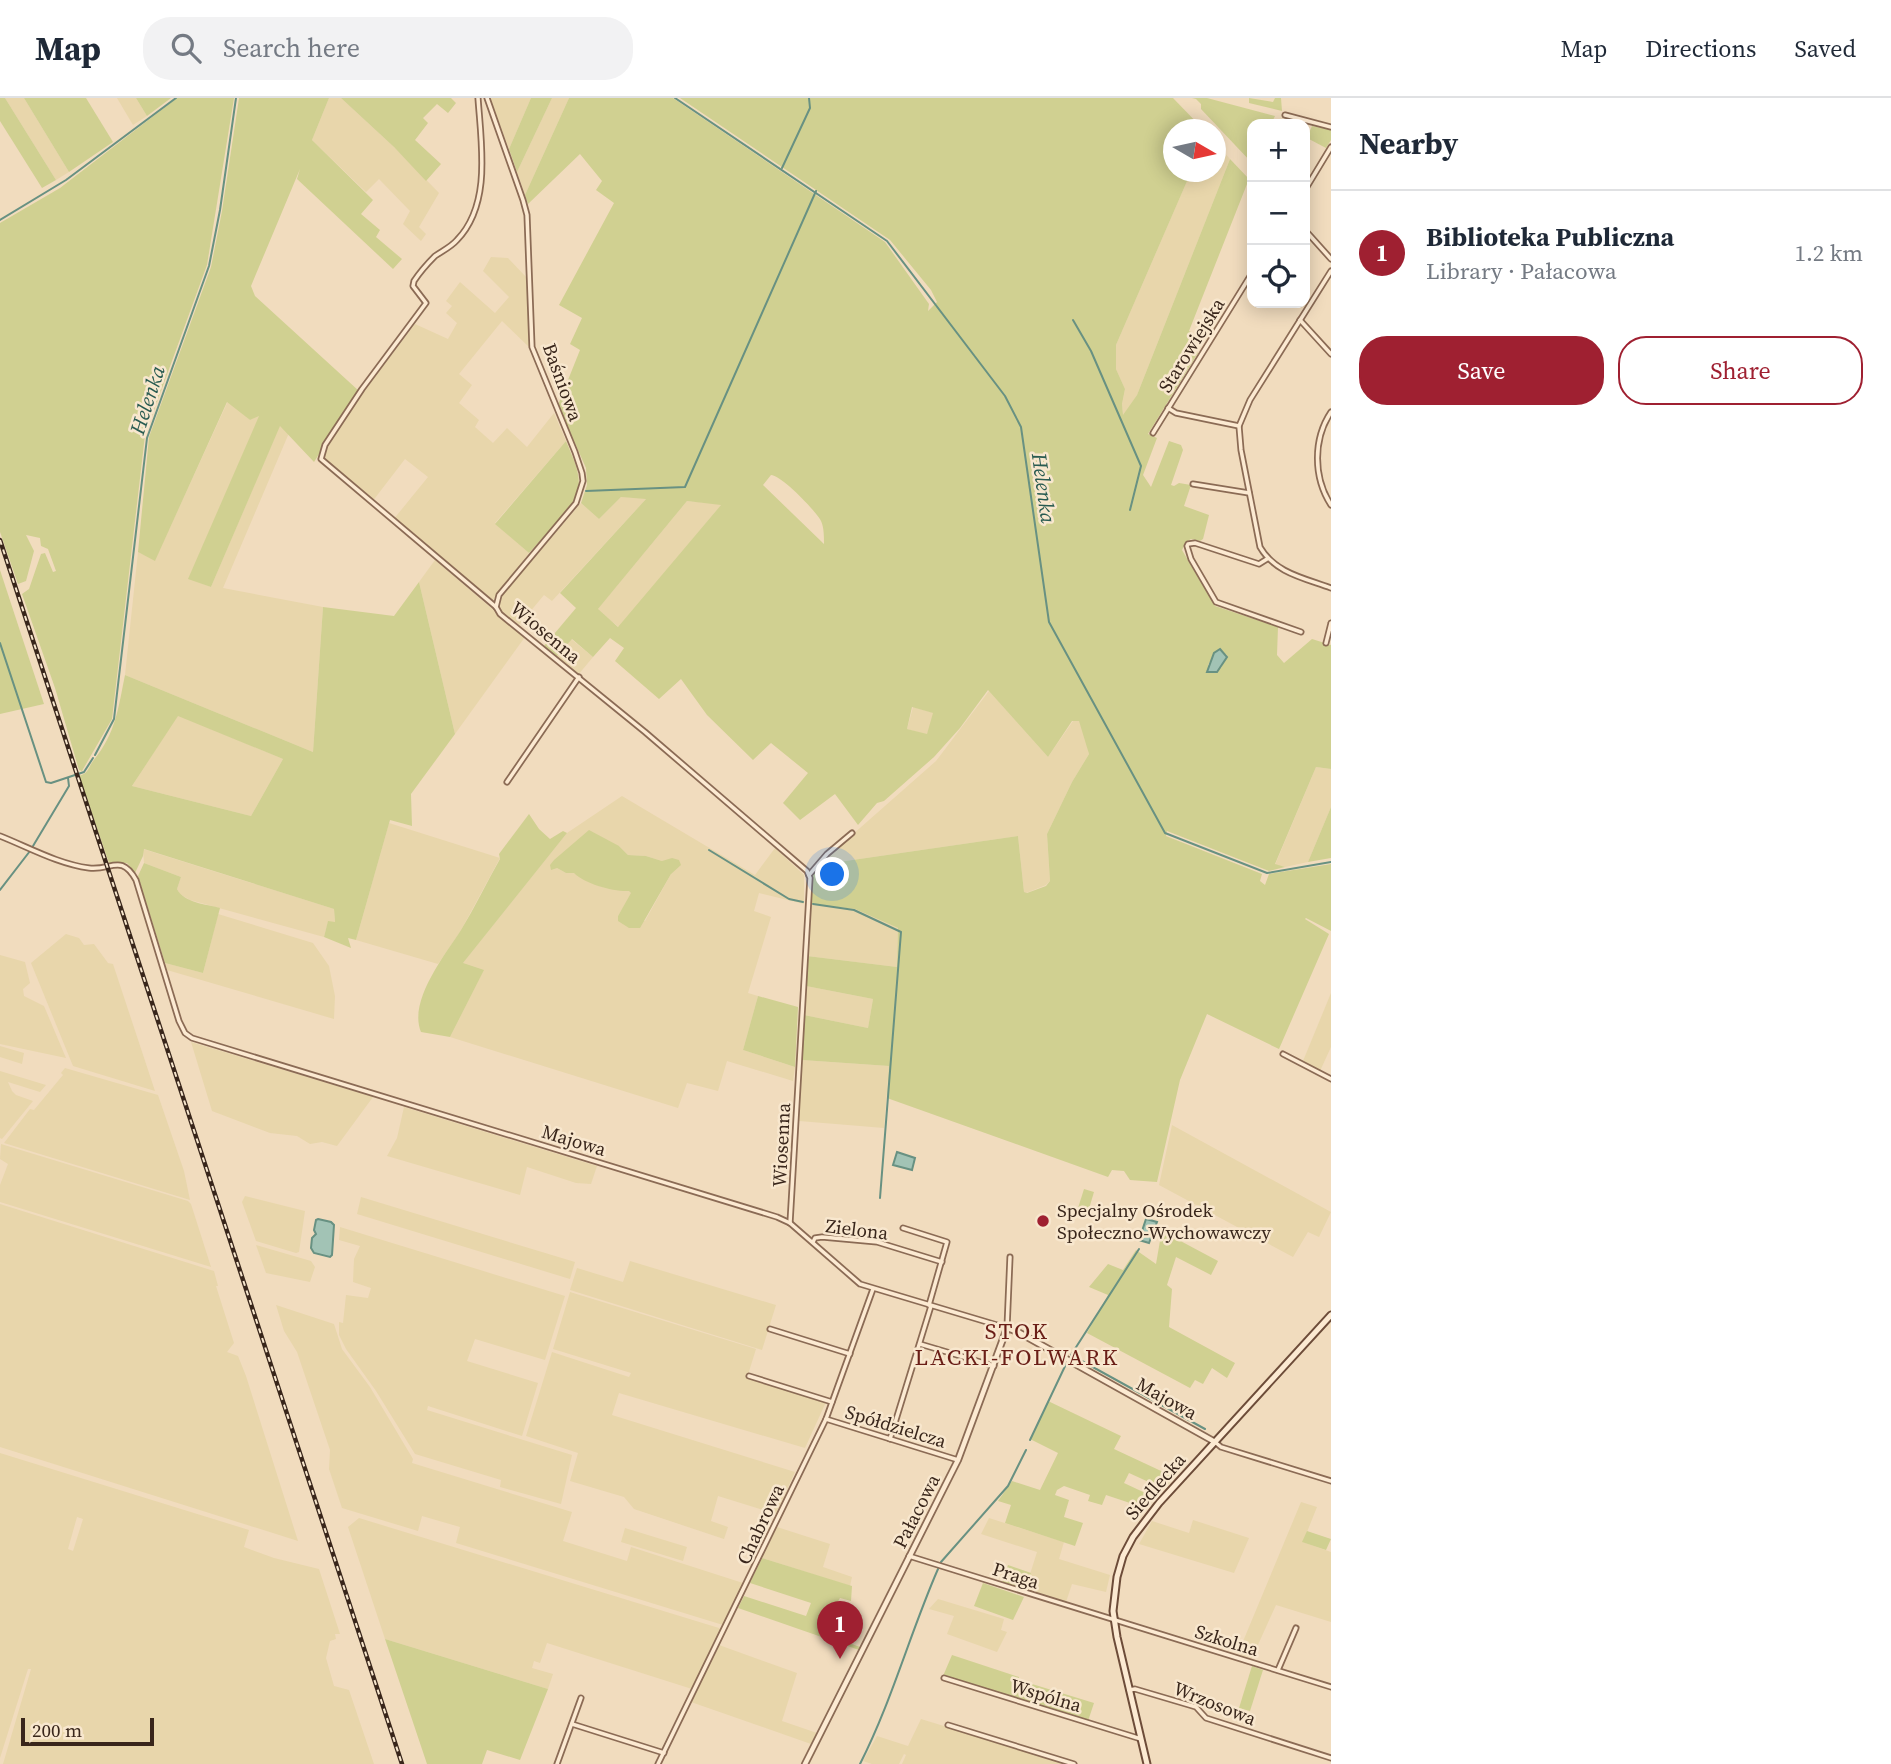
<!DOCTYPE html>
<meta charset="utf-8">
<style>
body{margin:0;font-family:"Source Serif 4",serif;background:#f2f2f3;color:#1f2937}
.controls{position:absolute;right:21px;top:21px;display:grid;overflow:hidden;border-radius:14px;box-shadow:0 4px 18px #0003}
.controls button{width:63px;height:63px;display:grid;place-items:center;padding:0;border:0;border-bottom:2px solid #e0e1e3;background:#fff;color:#1f2937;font:35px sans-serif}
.compass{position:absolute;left:1163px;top:21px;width:63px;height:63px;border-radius:50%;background:#fff;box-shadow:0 4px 18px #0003;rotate:99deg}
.scale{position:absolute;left:21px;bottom:18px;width:133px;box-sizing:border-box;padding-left:7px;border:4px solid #39261b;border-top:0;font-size:19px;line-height:24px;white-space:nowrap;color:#39261b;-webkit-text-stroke:5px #f8e7ce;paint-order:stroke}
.you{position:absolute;left:833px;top:777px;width:24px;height:24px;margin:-18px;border:5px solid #fff;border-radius:50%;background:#1a73e8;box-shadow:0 0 0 10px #1a73e833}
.badge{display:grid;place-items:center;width:46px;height:46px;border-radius:50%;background:#9f2031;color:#fff;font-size:23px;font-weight:700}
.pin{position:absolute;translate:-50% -58px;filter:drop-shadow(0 2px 4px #0008)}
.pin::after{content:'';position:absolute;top:37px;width:24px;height:21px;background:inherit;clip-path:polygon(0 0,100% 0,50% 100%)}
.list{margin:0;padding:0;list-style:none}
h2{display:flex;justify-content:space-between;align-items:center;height:91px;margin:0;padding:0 28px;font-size:30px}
h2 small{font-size:23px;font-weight:400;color:#747a83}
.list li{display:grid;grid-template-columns:46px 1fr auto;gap:21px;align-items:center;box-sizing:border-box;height:126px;padding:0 28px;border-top:2px solid #e0e1e3}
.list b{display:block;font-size:26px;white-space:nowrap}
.list p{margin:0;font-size:23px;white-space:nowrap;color:#747a83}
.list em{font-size:23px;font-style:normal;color:#747a83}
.actions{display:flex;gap:14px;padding:21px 28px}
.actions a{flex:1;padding:16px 0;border:2px solid #9f2031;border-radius:28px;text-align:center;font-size:24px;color:#9f2031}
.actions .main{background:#9f2031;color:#fff}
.icon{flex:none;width:38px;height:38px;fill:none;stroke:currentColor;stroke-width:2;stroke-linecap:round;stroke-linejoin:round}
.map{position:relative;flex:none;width:1331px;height:1666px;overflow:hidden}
header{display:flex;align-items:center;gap:42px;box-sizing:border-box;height:98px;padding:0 35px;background:#fff;border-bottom:2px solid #e0e1e3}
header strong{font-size:33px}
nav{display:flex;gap:38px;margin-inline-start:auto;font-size:24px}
.search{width:490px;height:63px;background:#f2f2f3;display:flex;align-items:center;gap:18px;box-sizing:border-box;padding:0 24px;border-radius:28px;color:#747a83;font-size:26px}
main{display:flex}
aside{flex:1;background:#fff}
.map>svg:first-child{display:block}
.farmland{fill:#e8d6ab;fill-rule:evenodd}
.green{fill:#d0d091;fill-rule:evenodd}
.water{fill:#a2c3b5;stroke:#689182;stroke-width:2}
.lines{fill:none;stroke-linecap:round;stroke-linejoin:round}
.stream{stroke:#689182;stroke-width:2}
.minor-casing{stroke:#8b6b55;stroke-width:7}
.tertiary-casing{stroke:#8b6b55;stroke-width:8}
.secondary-casing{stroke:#6d4c39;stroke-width:9}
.minor{stroke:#fcead2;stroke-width:3.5}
.tertiary{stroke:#fcead2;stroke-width:4.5}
.secondary{stroke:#fcead2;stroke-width:5}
.rail-casing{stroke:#39261b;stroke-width:4.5}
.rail{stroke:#f8e7ce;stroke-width:2;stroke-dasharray:5;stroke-linecap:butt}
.poi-dot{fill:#9f2031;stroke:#f8e7ce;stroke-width:2.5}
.labels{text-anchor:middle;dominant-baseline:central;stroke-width:5;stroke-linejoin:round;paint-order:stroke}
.street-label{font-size:19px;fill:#39261b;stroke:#f8e7ce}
.poi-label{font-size:19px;fill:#39261b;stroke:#f8e7ce;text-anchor:start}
.water-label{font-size:21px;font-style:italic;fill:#295b51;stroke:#f8e7ce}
.quarter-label{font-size:23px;letter-spacing:2px;fill:#6a1e17;stroke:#f8e7ce}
</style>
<header>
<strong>Map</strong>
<div class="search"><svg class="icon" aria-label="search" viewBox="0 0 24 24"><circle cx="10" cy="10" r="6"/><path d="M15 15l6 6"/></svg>Search here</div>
<nav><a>Map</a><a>Directions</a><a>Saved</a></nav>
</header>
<main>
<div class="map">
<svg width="1331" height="1666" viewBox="0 0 1331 1666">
<rect width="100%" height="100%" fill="#f1dcbe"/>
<g class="farmland">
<polygon points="5,0 24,0 69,74 56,82"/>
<polygon points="117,0 136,0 147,18 133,27"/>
<polygon points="329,0 341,0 394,49 439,95 419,129 426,136 421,143 403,126 410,113 379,81 366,94 312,42"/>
<polygon points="490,0 531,0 509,51"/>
<polygon points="552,0 569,0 525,97 517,74"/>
<polygon points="1216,45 1230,61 1137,297 1123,318 1122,306 1125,291 1116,271 1116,247 1191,74 1216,74"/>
<polygon points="491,159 508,160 527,180 530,250 502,223 459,276 472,287 459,305 479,322 475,329 493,345 507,330 527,349 554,315 566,343 495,425 529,455 493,502 393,422 428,379 405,361 372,404 323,360 325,352 362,296 415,226 448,241 457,225 446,215 452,208 446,203 460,184 495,215 509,199 483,173"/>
<polygon points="228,303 250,322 260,317 189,480 211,489 280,327 289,335 223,490 323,509 313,654 125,577 138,454 155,462"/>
<polygon points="621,399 647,400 552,503 544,497 519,527 502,514 498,506 501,499 581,405 599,421"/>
<polygon points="687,403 722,406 619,529 597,512"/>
<polygon points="435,462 525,539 455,636 419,484"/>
<polygon points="571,541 593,559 578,577 556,559"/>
<polygon points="989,593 1048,659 1073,623 1079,623 1082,626 1089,656 1072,684 1047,736 1050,783 1046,787 1026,795 1024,794 1018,738 818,767 936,663"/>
<polygon points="913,609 934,615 927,637 907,631"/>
<polygon points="178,617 283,661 251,718 132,688"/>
<polygon points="1316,669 1331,671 1331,709 1308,764 1285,769 1275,767"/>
<path d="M622 698 755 777 775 750 804 777V806L759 795 754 813 771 819 748 895 758 898 743 952 795 969 793 983 727 963 718 993 687 985 678 1010 450 939 483 873 462 866 567 735ZM619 748 628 757 646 758 662 763 671 776 645 823 618 818 632 795 629 792 574 775H566L557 770Z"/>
<polygon points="389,725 500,760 460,834 438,866 356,842"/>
<polygon points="143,751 334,811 335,825 328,824 324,839 190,802 180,796 177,791 181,779 144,765"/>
<polygon points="811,806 855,811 898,830 897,869 807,858"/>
<polygon points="218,816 313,845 329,868 335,898 334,921 167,872 165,865 203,875"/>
<polygon points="66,836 79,840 84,847 94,846 108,865 113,866 155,993 73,968 31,865"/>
<polygon points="0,857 25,864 30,885 23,891 24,898 44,908 66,960 0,946"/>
<polygon points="806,888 873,901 868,930 804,917"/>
<polygon points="1331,895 1331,949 1320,973 1303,963"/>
<polygon points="191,944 294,975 373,999 337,1048 322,1044 310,1046 297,1038 270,1035 212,1013"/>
<polygon points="0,948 24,955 22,966 0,959"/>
<polygon points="802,962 889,968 884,1030 799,1023"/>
<polygon points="65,970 158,997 184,1073 190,1102 4,1045 30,1011 34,1012 63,977 61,975"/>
<polygon points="0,973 46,987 40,994 8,984 12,993 16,997 33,1003 2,1041 0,1040"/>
<polygon points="404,1009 597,1068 591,1086 576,1085 527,1069 520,1097 387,1058 397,1040"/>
<polygon points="1172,1027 1331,1114 1319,1139 1308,1134 1293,1159 1159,1087"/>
<polygon points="1,1046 188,1103 191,1106 211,1169 0,1104 0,1087 8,1066 0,1061"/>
<polygon points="245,1098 305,1113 299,1154 296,1155 256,1143 242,1104"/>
<polygon points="361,1099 575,1164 570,1181 357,1116"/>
<polygon points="0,1106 214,1173 218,1188 216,1188 234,1245 227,1254 238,1258 246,1278 298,1443 0,1349"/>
<polygon points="340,1129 565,1198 545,1262 475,1241 467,1263 538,1285 522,1338 428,1308 427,1312 572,1357 561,1406 500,1389 501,1382 415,1356 376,1293 346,1251 339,1237 339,1224 343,1225 346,1197 368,1200 371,1190 353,1184 354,1161 360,1148 339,1142"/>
<polygon points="256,1147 311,1163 315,1169 310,1184 266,1175"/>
<polygon points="630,1163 776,1207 762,1252 570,1192 577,1170 623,1184"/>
<polygon points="570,1194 756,1251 747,1280 826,1304 805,1350 619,1295 612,1317 795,1374 776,1416 718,1398 711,1423 728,1429 724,1441 634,1411 624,1399 570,1383 578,1355 526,1338 552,1254 629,1279 631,1275 553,1251"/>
<polygon points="276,1207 334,1226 342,1251 370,1289 413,1361 412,1365 572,1414 563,1443 627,1463 631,1449 743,1485 723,1527 456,1445 460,1429 422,1418 418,1433 342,1410 329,1371 330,1352 297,1254 284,1233"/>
<path d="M0 1355 249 1432 244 1449 274 1460 319 1471 340 1536H335L336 1541 330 1543 326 1560 334 1588 349 1592 374 1666H3L31 1571H28L0 1660ZM77 1419 83 1421 73 1453 68 1451Z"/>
<polygon points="1301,1404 1317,1409 1303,1444 1331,1454 1331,1524 1276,1507 1252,1560 1241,1557 1239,1553"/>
<polygon points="359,1420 719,1530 721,1533 692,1591 547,1545 540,1565 534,1563 532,1570 553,1576 548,1591 385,1541 348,1429"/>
<polygon points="989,1420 1064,1444 1059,1461 1110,1477 1106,1494 1072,1486 1066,1504 1025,1492 1037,1454 981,1436"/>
<polygon points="1193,1422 1249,1440 1234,1475 1139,1446 1152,1423 1189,1435"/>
<polygon points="777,1429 830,1446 823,1469 852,1479 850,1488 762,1460"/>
<polygon points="625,1430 687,1449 683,1463 621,1444"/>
<polygon points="938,1501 1004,1521 1001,1532 1007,1534 997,1554 947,1536 954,1518 929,1511"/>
<polygon points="719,1547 797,1575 782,1623 817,1635 811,1646 691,1604"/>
<polygon points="921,1621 1068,1666 902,1666 906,1657 904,1656 899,1666 872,1666 863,1663 877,1638 908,1648"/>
</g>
<g class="green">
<polygon points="0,0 5,0 56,82 42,90 0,23"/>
<polygon points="24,0 86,0 113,44 69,74"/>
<polygon points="136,0 171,0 147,18"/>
<polygon points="177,0 234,0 207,167 145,337 112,621 82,673 79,672 55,590 22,496 29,491 41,456 45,455 53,474 56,473 48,451 41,448 40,440 26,437 34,453 26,483 18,486 0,434 0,125 60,90"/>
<polygon points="239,0 329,0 312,42 373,102 361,116 380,132 376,139 402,161 393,171 297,81 300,71 251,188 255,198 359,293 314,364 280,328 211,489 188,481 259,318 250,322 227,304 155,463 138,454 149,339 211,169 222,113"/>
<polygon points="341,0 451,0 456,5 448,15 437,6 423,20 428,25 415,42 441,66 426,83 394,49"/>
<polygon points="531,0 552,0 517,74 509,51"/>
<path d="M569 0H673L885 144 929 206 928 213 937 204 931 192 890 142 680 0H1173L1203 31 1174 32V74H1191L1116 247V271L1125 291 1122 306 1123 317 1137 297 1230 61 1249 81 1189 233 1191 234 1186 250 1198 255 1148 336 1157 340 1143 377 1151 389 1169 343 1181 347 1183 352 1171 387 1174 388 1179 385 1191 387 1184 408 1209 417 1203 441 1200 443 1191 441 1186 444 1182 452 1215 508 1278 529 1277 557 1284 565 1312 541 1331 547V671L1316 669 1275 766 1285 769 1269 773 1167 733 1166 738 1262 776 1260 783 1265 787 1269 776 1331 766V833L1306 820 1305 821 1329 836 1279 951 1207 916 1180 982 1157 1084 1130 1082 1124 1073 1112 1072 1108 1079 887 1000 889 968 802 962 804 917 868 930 873 901 806 888 807 858 897 869 898 830 855 811 811 806 813 777 818 767 1018 738 1024 794 1027 795 1046 788 1050 783 1047 736 1072 684 1089 656 1079 623H1072L1048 659 988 592 960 630 934 659 884 703 877 705 858 727 835 696 800 722 783 705 808 675 771 645 753 662 707 617 681 581 659 601 615 563 624 550 610 540 593 559 572 541 556 559 544 548 576 510 560 495 646 401 621 399 599 421 581 405 587 387 586 370 558 307 580 252 570 246 582 220 559 207 614 105 596 92 602 83 580 56 528 106 525 97ZM771 377C781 377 816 413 821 423 824 429 824 439 824 446L763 387ZM687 403 721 407 618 529 598 511ZM1217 552 1227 557 1221 570 1208 567ZM912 609 933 615 927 636 907 631Z"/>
<polygon points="1192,0 1207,0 1275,18 1271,26 1252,26 1252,65 1201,11 1201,6 1196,1"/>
<polygon points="1249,0 1273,4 1275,0 1281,0 1282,13 1249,5"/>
<polygon points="1312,28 1331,32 1331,42 1326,50 1307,40"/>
<path d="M566 343C575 365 585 382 574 405L529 455 495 426Z"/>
<polygon points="0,472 44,606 0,616"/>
<path d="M419 484 455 636 411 696 412 728 390 722 356 842 348 840 351 850 324 839 328 823 335 824 334 811 144 751 143 758 135 775 127 765H109L79 678C89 675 88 670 93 663 116 635 118 611 125 577L313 654 323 509 394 518ZM178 618 283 661 251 718 132 688Z"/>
<polygon points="1331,709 1331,760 1308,764"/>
<path d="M529 716 539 731 550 741 563 733 567 735 463 865 484 872 450 939 421 934C408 903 445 857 461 832 475 809 487 784 500 761L499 756Z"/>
<path d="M589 732 619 748 628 757 646 758 662 763 672 760 679 762 681 767 671 776 640 830H629L618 823V818L631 795 629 793C614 794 585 786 574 775H566L557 770 551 772 550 767 554 762Z"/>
<path d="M144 765 181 779 177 791C184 805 206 806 220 810L203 875 165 865 138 778Z"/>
<polygon points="758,898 798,909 795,969 743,952"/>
<polygon points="1084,1091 1094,1094 1088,1114 1078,1110"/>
<polygon points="1161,1137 1173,1139 1218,1163 1211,1177 1176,1159 1167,1187 1172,1191 1169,1229 1235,1265 1227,1280 1212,1270 1203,1286 1195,1282 1190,1290 1087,1235 1108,1197 1089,1189 1108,1166 1123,1172 1136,1152 1156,1166"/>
<polygon points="1048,1303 1121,1338 1114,1351 1174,1379 1164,1391 1129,1375 1124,1385 1156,1400 1145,1410 1106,1397 1102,1407 1088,1403 1090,1397 1064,1388 1057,1392 1055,1397 1069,1402 1064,1419 1083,1425 1075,1448 1005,1425 1011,1407 998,1403 1012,1383 1040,1392 1058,1355 1030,1341"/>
<polygon points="1307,1433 1331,1441 1326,1452 1302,1444"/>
<polygon points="762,1460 852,1488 851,1503 840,1500 833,1512 838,1514 827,1537 860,1549 859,1552 738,1510 744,1498 806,1518 811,1505 750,1485"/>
<polygon points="1008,1467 1031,1475 1025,1492 1002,1485"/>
<polygon points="983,1485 1024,1499 1013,1522 974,1508"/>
<polygon points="385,1541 548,1591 520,1662 487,1652 482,1666 427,1666"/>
<polygon points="952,1557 1019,1579 1019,1582 1094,1605 1088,1623 943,1578"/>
<polygon points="1252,1568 1263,1572 1250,1613 1239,1610"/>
</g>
<g class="water">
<polygon points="1220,551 1227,559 1217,574 1207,574 1214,555"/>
<polygon points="897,1054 915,1060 912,1072 893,1067"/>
<polygon points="318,1121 331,1124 334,1127 332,1157 330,1159 314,1155 311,1150 312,1140 316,1136 314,1132 316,1122"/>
<polygon points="1146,1121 1157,1124 1149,1145 1139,1142"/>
</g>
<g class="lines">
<g class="stream">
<polyline points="675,0 887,143 1005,298 1021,329 1049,524 1165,735 1267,775 1331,764"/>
<polyline points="782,70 810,10 809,0"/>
<polyline points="0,122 66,82 176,0"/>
<polyline points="1073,222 1091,253 1141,368 1130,412"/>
<polyline points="586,393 685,389 816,93"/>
<polyline points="0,545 46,684 51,685 84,674 93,660"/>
<polyline points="95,657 114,621 147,340 209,168 220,112 236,0"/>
<polyline points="33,748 69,688 68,680"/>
<polyline points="709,752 789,801 803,804"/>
<polyline points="0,792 30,753"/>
<polyline points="813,806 854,812 901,834 880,1100"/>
<polyline points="1139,1151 1071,1257 1205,1331"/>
<polyline points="1030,1342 1067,1264 1153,1312"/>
<polyline points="941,1464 1008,1388 1026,1352"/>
<path d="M860 1666C892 1603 910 1535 938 1471"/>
</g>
<defs>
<g id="minor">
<path d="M478 0C481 45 492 106 457 142 451 149 442 153 435 158 427 166 420 174 414 183L413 188 426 205 362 291 325 347 321 361 496 509 500 516 645 634 807 773 810 780 790 1125"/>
<polyline points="487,0 523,102 527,117 532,249 575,354 582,375 583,383 576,405 499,497 496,509"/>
<polyline points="1285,17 1331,29"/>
<polyline points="1305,92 1331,49"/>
<polyline points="1305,132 1331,161"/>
<path d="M1331 173 1250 302 1239 328 1241 352 1260 449C1275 475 1304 480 1331 490"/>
<polyline points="1300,222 1331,256"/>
<polyline points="1168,310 1176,315 1239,328"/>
<path d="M1331 314C1313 341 1313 379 1331 407"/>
<polyline points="1153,335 1252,175"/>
<polyline points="1193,386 1249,395"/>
<polyline points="1267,461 1259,466 1195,445 1188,446 1187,448 1191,461 1216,504 1301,534"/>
<polyline points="1326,545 1331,525"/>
<polyline points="507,684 579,579"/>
<path d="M0 738C28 749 58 766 89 770 111 773 121 755 136 782L179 923 185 935 192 940 777 1119 790 1125 860 1186 1007 1230 1010 1159"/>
<polyline points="809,777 827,756 852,735"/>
<polyline points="1283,956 1331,981"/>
<polyline points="903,1130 947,1144 929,1207"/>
<polyline points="813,1144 815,1140 822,1139 877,1144 942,1164"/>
<polyline points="770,1231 850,1256"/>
<polyline points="920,1246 994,1268"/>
<polyline points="749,1278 832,1304"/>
<polyline points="826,1321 958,1362"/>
<polyline points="890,1341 931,1208"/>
<polyline points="1215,1344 1221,1349 1331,1383"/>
<polyline points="909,1458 1331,1589"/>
<polyline points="1278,1572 1296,1530"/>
<polyline points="944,1580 1141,1641"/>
<polyline points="1129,1592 1135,1591 1196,1609 1206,1620 1331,1660"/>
<polyline points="572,1626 664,1655"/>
<polyline points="948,1627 1074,1666"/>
<polyline points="557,1666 581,1600"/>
<polyline points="658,1666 826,1321 873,1191"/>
</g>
<polyline id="tertiary" points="805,1666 958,1362 1007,1230 1018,1234 1215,1344"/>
<polyline id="secondary" points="1147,1666 1117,1539 1113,1513 1117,1479 1123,1458 1133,1439 1159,1405 1331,1217"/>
</defs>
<use href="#minor" class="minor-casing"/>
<use href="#tertiary" class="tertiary-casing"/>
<use href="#secondary" class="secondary-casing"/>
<use href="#minor" class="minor"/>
<use href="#tertiary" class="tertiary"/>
<use href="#secondary" class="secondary"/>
<defs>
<polyline id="rail" points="0,442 402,1666"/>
</defs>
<use href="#rail" class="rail-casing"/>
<use href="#rail" class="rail"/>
</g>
<circle class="poi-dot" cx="1043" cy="1123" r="7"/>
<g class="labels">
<g class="street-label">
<text transform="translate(1191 247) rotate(-58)">Starowiejska</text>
<text transform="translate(563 284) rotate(70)">Baśniowa</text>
<text transform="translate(546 534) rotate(40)">Wiosenna</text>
<text transform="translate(574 1042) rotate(17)">Majowa</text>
<text transform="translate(781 1047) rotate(-87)">Wiosenna</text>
<text transform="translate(857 1131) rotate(7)">Zielona</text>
<text transform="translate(1167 1300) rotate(29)">Majowa</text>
<text transform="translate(896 1328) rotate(17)">Spółdzielcza</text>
<text transform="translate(1155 1388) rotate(-49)">Siedlecka</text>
<text transform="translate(916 1413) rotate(-63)">Pałacowa</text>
<text transform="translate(760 1426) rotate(-65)">Chabrowa</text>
<text transform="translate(1016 1477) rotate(18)">Praga</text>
<text transform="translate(1227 1542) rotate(17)">Szkolna</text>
<text transform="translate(1046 1597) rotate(17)">Wspólna</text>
<text transform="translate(1215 1605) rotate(22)">Wrzosowa</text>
</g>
<g class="poi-label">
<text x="1057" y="1112">Specjalny Ośrodek<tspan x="1057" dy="22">Społeczno-Wychowawczy</tspan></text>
</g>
<g class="water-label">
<text transform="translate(147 302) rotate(-72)">Helenka</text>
<text transform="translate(1044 390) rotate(82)">Helenka</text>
</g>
<g class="quarter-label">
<text x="1017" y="1233">STOK<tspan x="1017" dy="26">LACKI-FOLWARK</tspan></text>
</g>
</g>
</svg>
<div class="controls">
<button>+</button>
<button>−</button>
<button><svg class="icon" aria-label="locate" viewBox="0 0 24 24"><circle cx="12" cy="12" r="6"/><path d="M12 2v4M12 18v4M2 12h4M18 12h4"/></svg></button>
</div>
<svg class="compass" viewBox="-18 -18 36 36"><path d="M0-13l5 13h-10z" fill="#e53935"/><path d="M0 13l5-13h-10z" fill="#747a83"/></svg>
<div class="scale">200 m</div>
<div class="you"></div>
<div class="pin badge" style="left:840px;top:1561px">1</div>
</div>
<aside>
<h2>Nearby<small></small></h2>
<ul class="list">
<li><span class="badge">1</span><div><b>Biblioteka Publiczna</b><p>Library · Pałacowa</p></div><em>1.2 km</em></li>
</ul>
<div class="actions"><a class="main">Save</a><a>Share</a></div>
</aside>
</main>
